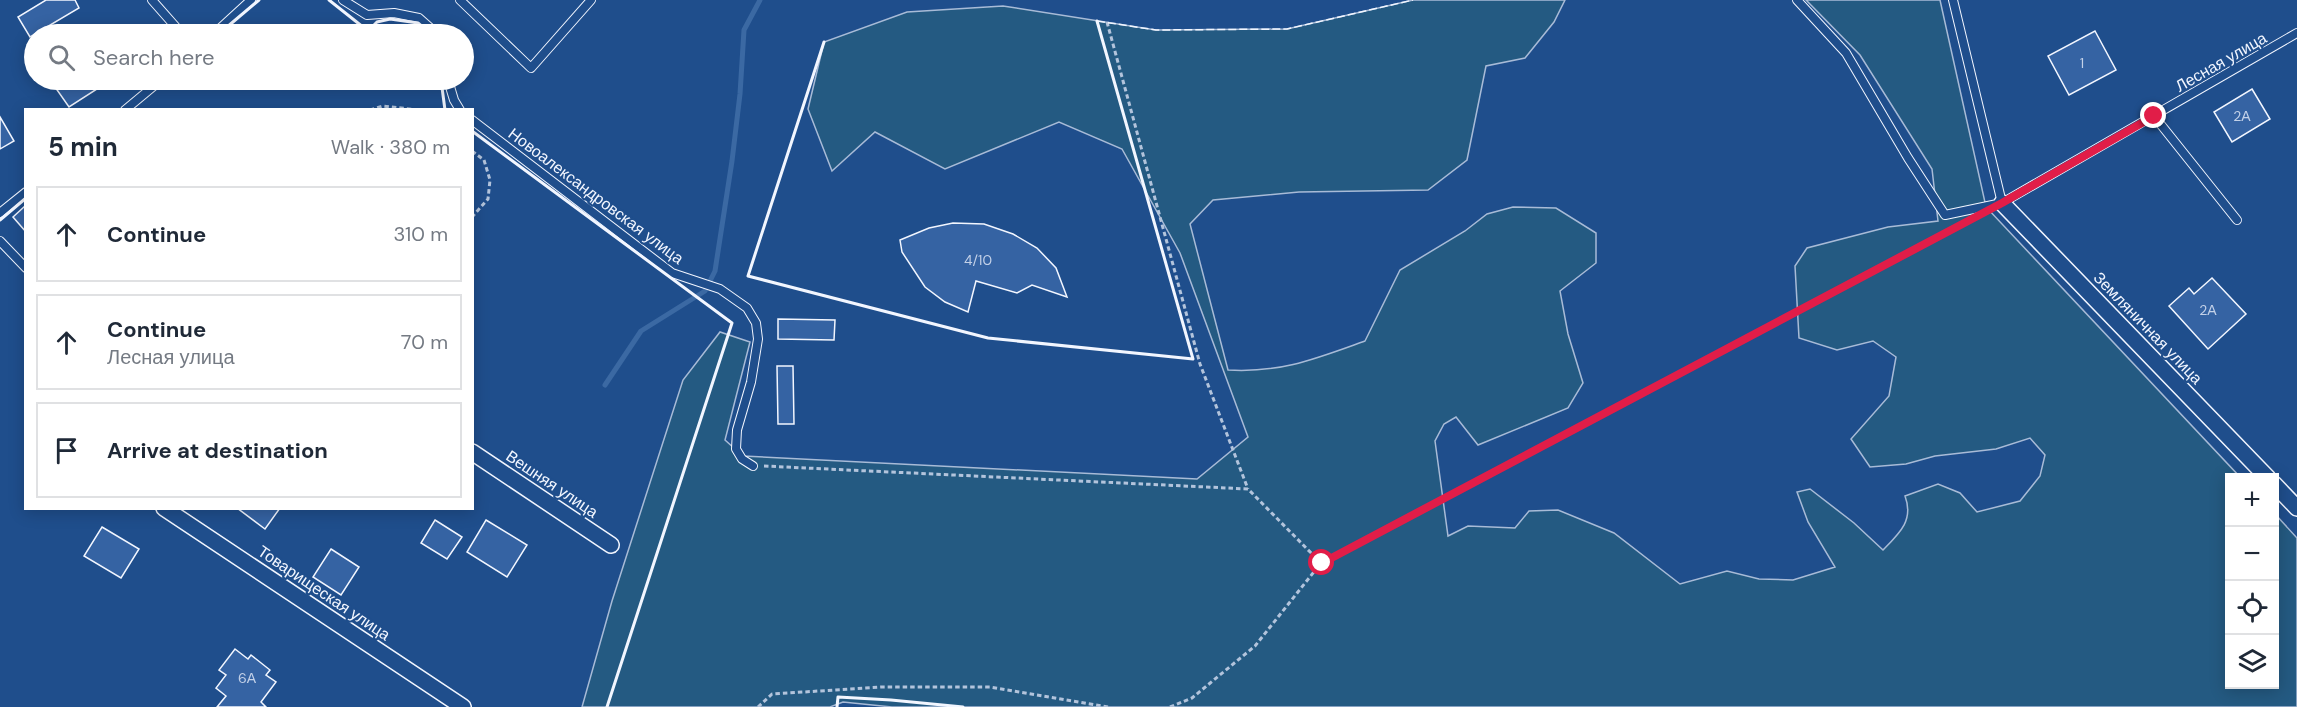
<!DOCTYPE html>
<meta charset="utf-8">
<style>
body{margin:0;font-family:"DM Sans",sans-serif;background:#f2f2f3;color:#1f2937}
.controls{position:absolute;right:18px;bottom:18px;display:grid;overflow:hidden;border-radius:0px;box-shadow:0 3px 15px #0003}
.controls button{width:54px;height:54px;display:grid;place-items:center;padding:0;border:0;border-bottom:2px solid #e0e1e3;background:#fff;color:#1f2937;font:30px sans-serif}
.stop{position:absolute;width:18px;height:18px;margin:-14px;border:4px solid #e11d48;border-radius:50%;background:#fff}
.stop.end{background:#e11d48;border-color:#fff;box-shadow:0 2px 6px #0008}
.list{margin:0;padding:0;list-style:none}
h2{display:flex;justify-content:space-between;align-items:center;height:78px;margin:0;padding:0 24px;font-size:26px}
h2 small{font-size:20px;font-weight:400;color:#747a83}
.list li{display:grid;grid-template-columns:39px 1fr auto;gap:18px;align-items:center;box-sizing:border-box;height:96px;margin:0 12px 12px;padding:0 12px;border:2px solid #e0e1e3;border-radius:0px}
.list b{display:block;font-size:22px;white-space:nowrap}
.list p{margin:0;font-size:20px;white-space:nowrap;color:#747a83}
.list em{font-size:20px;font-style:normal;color:#747a83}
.icon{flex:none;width:33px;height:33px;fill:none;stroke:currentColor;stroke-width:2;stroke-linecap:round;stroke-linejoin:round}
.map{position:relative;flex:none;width:2297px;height:707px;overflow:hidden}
.search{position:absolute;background:#fff;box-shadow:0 3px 15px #0003;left:24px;top:24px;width:450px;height:66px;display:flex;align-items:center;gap:15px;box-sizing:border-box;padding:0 21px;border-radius:33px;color:#747a83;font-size:22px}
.panel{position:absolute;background:#fff;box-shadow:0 3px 15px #0003;left:24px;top:108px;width:450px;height:402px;border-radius:0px}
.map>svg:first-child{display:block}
.green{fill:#245a82;stroke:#a8bbd7;stroke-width:1.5}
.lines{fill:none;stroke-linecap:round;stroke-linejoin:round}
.stream{stroke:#3b69a3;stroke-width:5}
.building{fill:#3563a3;stroke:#f2f6ff;stroke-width:1.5}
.service-casing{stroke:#f2f6ff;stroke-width:10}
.minor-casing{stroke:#f2f6ff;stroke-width:18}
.path{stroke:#b3c4dc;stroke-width:3;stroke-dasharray:4.5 3;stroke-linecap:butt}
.service{stroke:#1f4e8c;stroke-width:8}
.minor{stroke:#1f4e8c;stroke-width:15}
.fence{stroke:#f2f6ff;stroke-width:1.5;stroke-dasharray:8 3;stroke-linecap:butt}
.wall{stroke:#f2f6ff;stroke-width:3}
.route{stroke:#e11d48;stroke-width:8}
.labels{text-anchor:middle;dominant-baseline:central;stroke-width:4.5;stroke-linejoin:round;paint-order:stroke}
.number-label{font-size:14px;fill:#c3d1e8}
.street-label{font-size:16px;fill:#f2f6ff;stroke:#1f4e8c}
</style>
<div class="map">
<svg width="2297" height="707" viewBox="0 0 2297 707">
<rect width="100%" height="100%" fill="#1f4e8c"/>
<path class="green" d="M1413 0H1565L1554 22 1525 58 1486 66 1467 160 1428 190 1299 192 1213 200 1190 224 1228 370C1281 373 1315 359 1365 341L1400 270 1465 231 1487 214 1513 207 1556 208 1596 233V263L1560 291 1568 334 1583 383 1568 408 1478 445 1456 417 1444 424 1435 441 1448 536 1468 526 1515 528 1529 511 1558 510 1614 533 1680 584 1727 571 1759 579 1793 580 1835 567 1808 522 1797 492 1810 489 1854 523 1883 550C1900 533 1914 520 1905 496L1938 484 1960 493 1977 512 2020 501 2040 476 2045 455 2030 438 1996 449 1935 456 1906 464 1870 467 1851 439 1889 396 1896 357 1873 341 1837 350 1799 338 1795 266 1807 248 1888 227 1938 221 1932 169 1860 55 1806 0H1940L1986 207 2240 477 2230 478V684H2274L2275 514 2297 538V707H892L843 702 830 707H582L612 601 683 380 720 332 750 342 725 440 743 456 1197 479 1248 437 1180 253 1122 149 1059 122 945 169 875 132 832 171 808 109 824 42 907 12 1003 6 1156 30 1287 29Z"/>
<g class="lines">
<polyline class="stream" points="605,385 641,331 705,291 715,271 732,161 740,94 744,30 760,0"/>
</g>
<g class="building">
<polygon points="46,0 75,0 79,8 30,37 18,17"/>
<polygon points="2095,31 2116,70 2069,95 2048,56"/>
<polygon points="66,80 111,80 69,107 55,87"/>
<polygon points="271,80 295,80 291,88"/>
<polygon points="2252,89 2270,119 2232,142 2214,112"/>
<polygon points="0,117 14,141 0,149"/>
<polygon points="25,206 26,207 26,232 13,217"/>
<polygon points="953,223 984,224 1013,234 1037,248 1056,268 1067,297 1032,285 1017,293 976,281 968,312 945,302 925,287 902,252 900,240 929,228"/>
<polygon points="2212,278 2246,314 2208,349 2169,306 2189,288 2194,294"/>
<polygon points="778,319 835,320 834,340 778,339"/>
<polygon points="777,366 793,366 794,424 778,424"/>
<polygon points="237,508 280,508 265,529"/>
<polygon points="435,520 462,537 447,559 421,543"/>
<polygon points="486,520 527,545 507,577 467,552"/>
<polygon points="102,527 139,549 121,578 84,556"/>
<polygon points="331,549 359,567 341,595 313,577"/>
<polygon points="235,649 248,659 251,655 270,670 266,675 276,682 261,702 266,707 217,707 226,696 216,688 226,675 219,670"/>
</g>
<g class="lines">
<defs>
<g id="service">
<polyline points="152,0 182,34"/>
<polyline points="343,0 367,15 394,13 419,18 437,34"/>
<polyline points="460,0 531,68 591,0"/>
<polyline points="1797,0 1846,53 1908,158 1945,215 2002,203 2297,33"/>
<polyline points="1953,0 2002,203"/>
<polyline points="214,34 251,0"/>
<polyline points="448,80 454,100 460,110"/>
<polyline points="125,110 161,80"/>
<polyline points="2154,116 2237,220"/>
<polyline points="472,120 672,273 720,289 747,308 756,323 758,339 751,382 737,430 736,449 742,459 753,466"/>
<polyline points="0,213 26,192"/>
<polyline points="0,241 26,268"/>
</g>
<g id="minor">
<polyline points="2002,203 2268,478"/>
<polyline points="472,452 611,545"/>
<polyline points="2274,484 2297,508"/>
<polyline points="164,508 463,707"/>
</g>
</defs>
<use href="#service" class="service-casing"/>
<use href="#minor" class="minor-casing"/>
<g class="path">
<polyline points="1107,22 1200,364 1248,489"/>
<polyline points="370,110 383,106 419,110"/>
<polyline points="472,151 484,160 490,180 488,199 472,217"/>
<polyline points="764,466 1248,489 1321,563 1959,225"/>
<polyline points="758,707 772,694 882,687 990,687 1108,707"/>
<polyline points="1170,707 1192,698 1255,646 1321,563"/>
</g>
<use href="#service" class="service"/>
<use href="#minor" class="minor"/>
<polyline class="fence" points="1097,21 1156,30 1287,29 1413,0"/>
<g class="wall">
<polyline points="329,0 368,31 377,22 390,19 418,23 431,34"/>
<polyline points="227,27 259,0"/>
<polyline points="824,42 748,276 988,338 1193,359 1097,21"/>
<polyline points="441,80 445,110"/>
<polyline points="472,131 732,323 607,707"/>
<polyline points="0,220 26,198"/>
<polyline points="837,707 838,697 891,700 963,707"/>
</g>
</g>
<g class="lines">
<polyline class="route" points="1322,563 2002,203 2154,116"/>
</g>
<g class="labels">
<g class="number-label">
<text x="2082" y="63">1</text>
<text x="2242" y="116">2А</text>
<text x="978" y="260">4/10</text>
<text x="2208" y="310">2А</text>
<text x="247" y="678">6А</text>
</g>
<g class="street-label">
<text transform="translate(2221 62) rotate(-30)">Лесная улица</text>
<text transform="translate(596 196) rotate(37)">Новоалександровская улица</text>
<text transform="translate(2148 328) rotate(46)">Земляничная улица</text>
<text transform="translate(552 484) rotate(34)">Вешняя улица</text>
<text transform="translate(324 593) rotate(34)">Товарищеская улица</text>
</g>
</g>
</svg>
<div class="controls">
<button>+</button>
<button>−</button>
<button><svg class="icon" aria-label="locate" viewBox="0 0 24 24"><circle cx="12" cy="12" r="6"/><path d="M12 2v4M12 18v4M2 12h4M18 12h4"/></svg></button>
<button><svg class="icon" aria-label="layers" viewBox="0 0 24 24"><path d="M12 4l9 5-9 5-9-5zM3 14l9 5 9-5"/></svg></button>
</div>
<div class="stop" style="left:1322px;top:563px"></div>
<div class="stop end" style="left:2154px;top:116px"></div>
<div class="search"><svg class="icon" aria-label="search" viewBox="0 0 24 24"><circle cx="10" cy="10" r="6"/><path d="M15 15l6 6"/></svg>Search here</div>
<section class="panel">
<h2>5 min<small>Walk · 380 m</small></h2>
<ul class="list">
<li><svg class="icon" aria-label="ahead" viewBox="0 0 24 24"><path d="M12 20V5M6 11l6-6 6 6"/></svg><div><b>Continue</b></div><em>310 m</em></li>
<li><svg class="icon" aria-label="ahead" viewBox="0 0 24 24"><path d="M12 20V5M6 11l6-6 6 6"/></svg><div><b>Continue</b><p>Лесная улица</p></div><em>70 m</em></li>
<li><svg class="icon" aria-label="arrive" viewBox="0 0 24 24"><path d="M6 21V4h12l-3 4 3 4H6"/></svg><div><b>Arrive at destination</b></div></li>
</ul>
</section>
</div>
